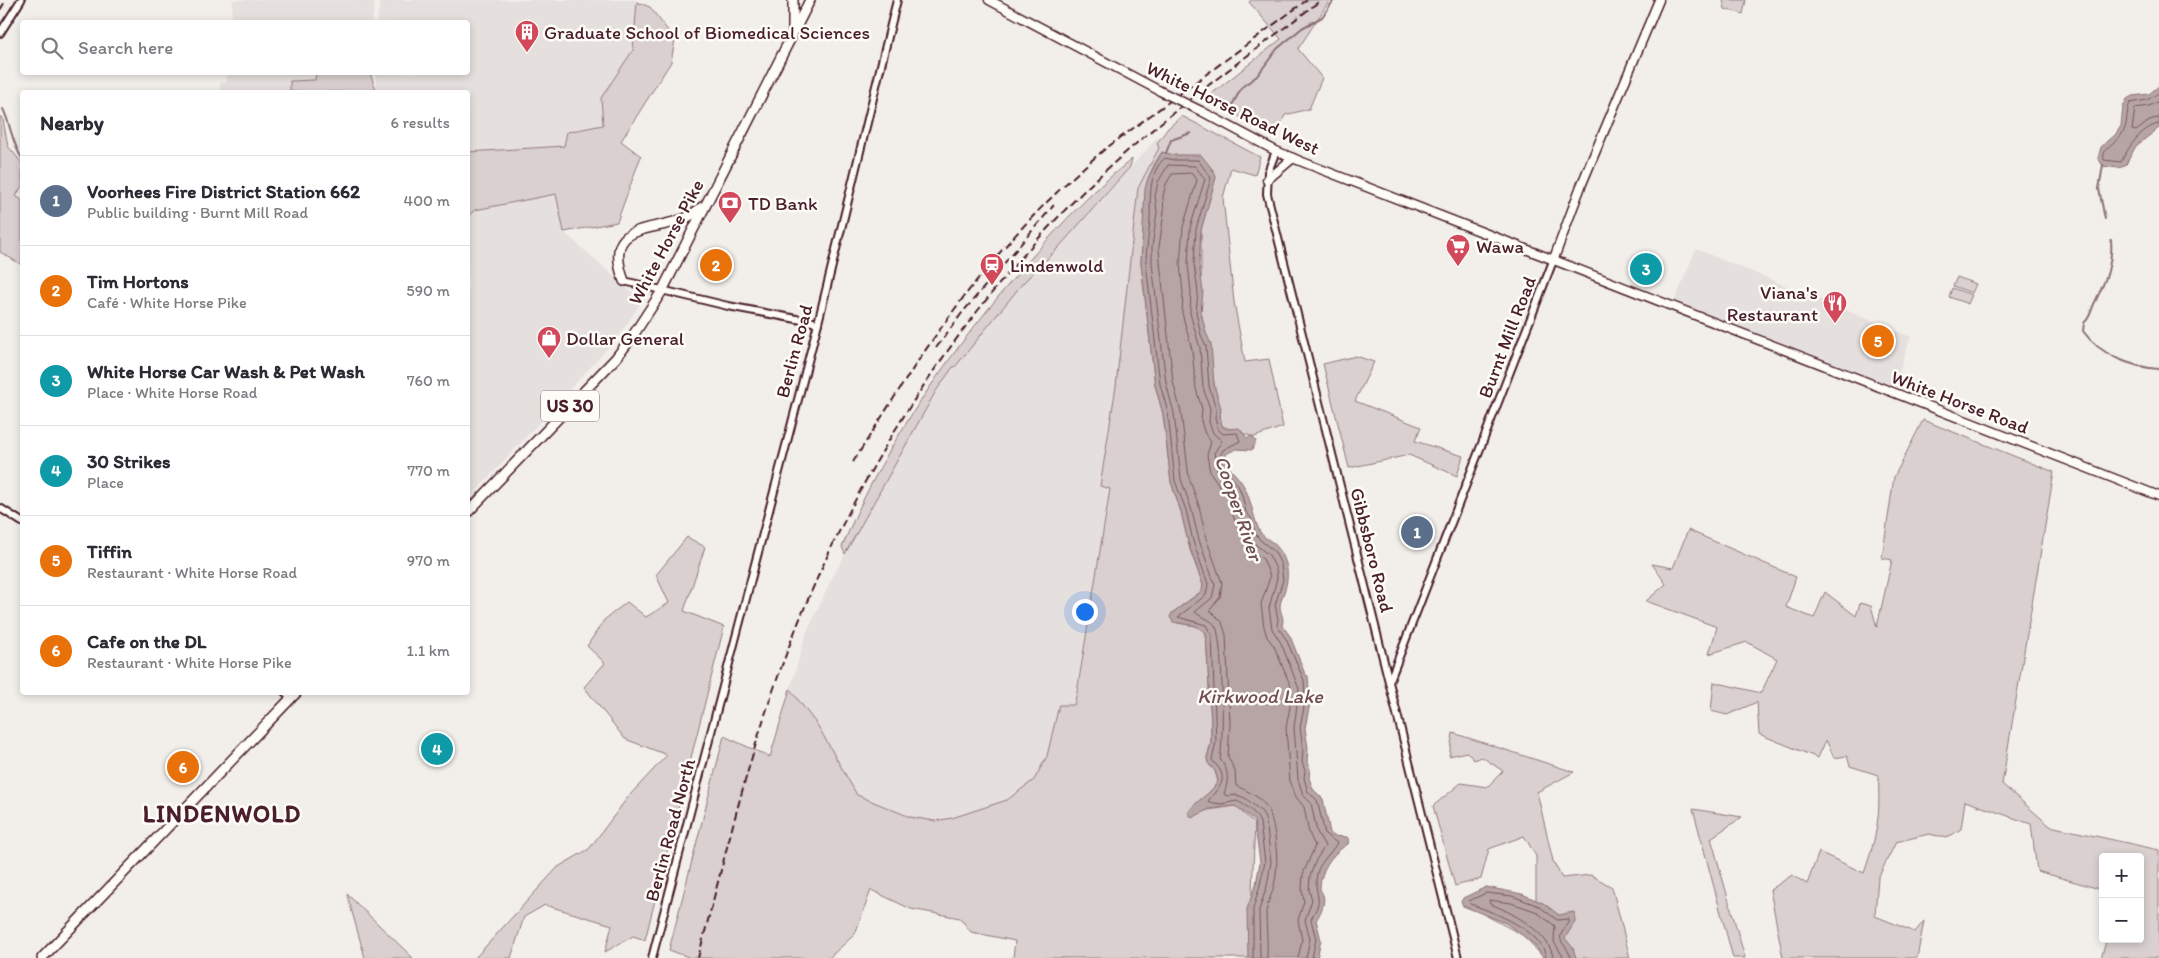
<!DOCTYPE html>
<meta charset="utf-8">
<style>
body{margin:0;font-family:Itim,sans-serif;background:#f2f2f3;color:#2b2b33}
.controls{position:absolute;right:15px;bottom:15px;display:grid;overflow:hidden;border-radius:5px;box-shadow:0 2px 8px #0003}
.controls button{width:45px;height:45px;display:grid;place-items:center;padding:0;border:0;border-bottom:1px solid #e1e1e2;background:#fff;color:#2b2b33;font:25px sans-serif}
.you{position:absolute;left:1084px;top:611px;width:18px;height:18px;margin:-12px;border:4px solid #fff;border-radius:50%;background:#1a73e8;box-shadow:0 0 0 8px #1a73e833}
.badge{display:grid;place-items:center;width:32px;height:32px;border-radius:50%;background:#d1495b;color:#fff;font-size:16px;font-weight:700}
.pin{position:absolute;translate:-50% -50%;border:2px solid #fff;box-shadow:0 1px 5px #0006}
.list{margin:0;padding:0;list-style:none}
h2{display:flex;justify-content:space-between;align-items:center;height:65px;margin:0;padding:0 20px;font-size:21px}
h2 small{font-size:16px;font-weight:400;color:#7c7c81}
.list li{display:grid;grid-template-columns:32px 1fr auto;gap:15px;align-items:center;box-sizing:border-box;height:90px;padding:0 20px;border-top:1px solid #e1e1e2}
.list b{display:block;font-size:19px;white-space:nowrap}
.list p{margin:0;font-size:16px;white-space:nowrap;color:#7c7c81}
.list em{font-size:16px;font-style:normal;color:#7c7c81}
.icon{flex:none;width:28px;height:28px;fill:none;stroke:currentColor;stroke-width:2;stroke-linecap:round;stroke-linejoin:round}
.map{position:relative;flex:none;width:2159px;height:958px;overflow:hidden}
.search{position:absolute;background:#fff;box-shadow:0 2px 8px #0003;left:20px;top:20px;width:450px;height:55px;display:flex;align-items:center;gap:12px;box-sizing:border-box;padding:0 18px;border-radius:5px;color:#7c7c81;font-size:19px}
.panel{position:absolute;background:#fff;box-shadow:0 2px 8px #0003;left:20px;top:90px;width:450px;height:605px;border-radius:5px}
.map>svg:first-child{display:block}
.built{fill:#e5dfdd}
.green{fill:#d9d0cf;stroke:#92787d}
.water{fill:#b7a5a6;stroke:#8b6f75}
.lines{fill:none;stroke-linecap:round;stroke-linejoin:round}
.shore{stroke:#76555c;stroke-width:1}
.stream{stroke:#8b6f75;stroke-width:2}
.minor-casing{stroke:#4a1f2b;stroke-width:10}
.major-casing{stroke:#4a1f2b;stroke-width:11}
.highway-casing{stroke:#4a1f2b;stroke-width:12}
.minor{stroke:#fdfcf7;stroke-width:6}
.major{stroke:#fdfcf7;stroke-width:8}
.highway{stroke:#fdfcf7;stroke-width:9}
.rail{stroke:#4a1f2b;stroke-width:2;stroke-dasharray:8 4;stroke-linecap:butt}
.major-bridge-casing{stroke:#4a1f2b;stroke-width:11;stroke-linecap:butt}
.major-bridge{stroke:#fdfcf7;stroke-width:8}
.labels{text-anchor:middle;dominant-baseline:central;stroke-width:5;stroke-linejoin:round;paint-order:stroke}
.shield{fill:#fdfcf7;stroke:#806168;stroke-width:1}
.shield-label{font-size:18px;font-weight:bold;fill:#4a1f2b}
.poi-label{font-size:19px;fill:#4a1f2b;stroke:#fdfcf7;text-anchor:start}
.street-label{font-size:19px;fill:#4a1f2b;stroke:#fdfcf7}
.water-label{font-size:20px;font-style:italic;fill:#704e56;stroke:#fdfcf7}
.district-label{font-size:24px;font-weight:bold;letter-spacing:1px;fill:#4a1f2b;stroke:#fdfcf7}
</style>
<div class="map">
<svg width="2159" height="958" viewBox="0 0 2159 958">
<rect width="100%" height="100%" fill="#f2efeb"/>
<filter id="ink" filterUnits="userSpaceOnUse"><feTurbulence type="fractalNoise" baseFrequency=".02" numOctaves="2"/><feDisplacementMap in="SourceGraphic" scale="10" xChannelSelector="R" yChannelSelector="G"/><feConvolveMatrix kernelMatrix="1 2 1 2 8 2 1 2 1" color-interpolation-filters="sRGB"/></filter>
<g filter="url(#ink)">
<g class="built">
<polygon points="233,0 375,0 372,22 231,22"/>
<polygon points="380,0 637,0 633,50 601,98 603,125 567,132 564,146 468,152 468,92 377,92 375,73 468,72 468,22 377,22"/>
<polygon points="227,73 316,73 315,80 290,81 289,92 220,92 220,83 227,82"/>
<polygon points="1158,137 1159,148 1138,188 1116,386 1100,486 1110,488 1074,705 1059,706 1047,756 1034,780 1007,800 952,818 935,821 910,817 857,795 818,726 790,689 806,634 833,576 936,391 953,367 955,367 1023,283 1059,247"/>
<polygon points="557,194 564,232 642,301 619,336 468,500 468,216 475,210"/>
<polygon points="1696,249 1911,337 1892,392 1672,307"/>
</g>
<g class="green">
<polygon points="1251,0 1330,0 1298,49 1322,78 1309,109 1285,115 1276,135 1205,99 1281,39 1249,2"/>
<polygon points="1723,0 1746,0 1743,14 1725,9"/>
<polygon points="637,2 650,7 675,40 671,62 621,141 641,156 617,222 564,232 556,194 475,210 468,216 468,152 564,146 567,132 603,125 601,98 633,50"/>
<polygon points="316,73 370,73 377,92 290,92 290,81 315,80"/>
<polygon points="0,115 3,120 8,146 22,163 22,186 16,196 22,200 22,265 0,252"/>
<path d="M1182 116 1260 157 1255 175 1231 168 1223 198 1234 302 1245 362 1269 359 1283 427 1254 437 1222 426 1201 312V230L1216 177 1162 152C1142 181 1147 192 1144 225 1143 238 1141 250 1141 263L1155 385 1163 414 1171 482 1181 512 1190 550 1203 585V590L1172 613 1177 623 1196 626 1206 632 1211 724V742L1207 758 1208 763 1215 771 1218 781 1214 787 1189 813 1235 806 1255 824 1249 958H1013L1015 941 971 932 960 918 911 909 871 890 855 934 829 958H691L669 950 724 736 770 757 790 689 818 726 857 795 910 817 935 821 952 818 1007 800 1034 780 1047 756 1059 705H1074L1077 692 1110 489 1100 486 1116 386 1138 188 1159 148 1157 143 1168 128Z"/>
<path d="M1132 159 1130 167 1059 247 1023 283 955 367H953L936 391 845 554 842 547C886 439 956 344 1032 257 1063 222 1095 188 1132 159Z"/>
<polygon points="1957,277 1976,284 1972,293 1953,286"/>
<polygon points="1952,288 1972,295 1968,304 1949,297"/>
<polygon points="1356,356 1374,362 1355,401 1421,427 1415,441 1463,456 1457,476 1409,455 1349,468 1323,364"/>
<path d="M1923 420 2054 472 2002 784 2050 826 2159 850V958H2101L2107 939H2140V857H2103V890L2037 871 2031 824 1965 801 1961 829 1947 838 1929 834 1896 842 1878 878 1875 916 1915 932 1924 921 1917 958H1783L1770 890 1792 875 1807 884 1819 852 1864 873C1877 836 1881 814 1878 775L1850 766 1847 756 1834 758 1826 740 1818 758 1759 734 1757 702 1727 715 1711 711 1714 682 1761 693 1777 659 1747 642 1709 654 1717 627 1646 601 1666 584 1652 564 1673 568 1688 530 1796 577 1786 607 1814 618 1825 592 1856 616 1860 603 1871 606 1877 627 1892 560 1882 558 1894 477Z"/>
<polygon points="687,537 705,547 684,611 724,627 645,940 633,936 605,952 612,925 545,905 524,917 511,958 475,958 558,867 589,849 628,797 667,755 625,739 584,687 605,663 587,646 604,620 627,602 646,617 669,603 656,575"/>
<polygon points="1453,733 1574,772 1537,792 1553,861 1562,878 1591,875 1612,887 1630,958 1544,958 1524,936 1461,902 1486,887 1536,900 1536,856 1524,836 1489,849 1481,879 1455,886 1433,806 1461,783 1487,787 1503,771 1482,757 1474,760 1467,752 1449,756"/>
<polygon points="1693,809 1742,817 1711,838 1745,958 1733,958"/>
<polygon points="347,894 413,958 365,958"/>
</g>
<g class="water">
<polygon points="2159,86 2159,128 2136,146 2125,166 2118,168 2103,166 2098,158 2101,147 2115,135 2121,126 2123,107 2127,99 2132,96 2149,94"/>
<path d="M1162 152 1174 155H1201L1213 170 1216 177 1201 230 1199 265 1203 291 1201 312 1206 333 1211 344 1214 385 1221 408 1220 417 1222 426 1226 429 1239 428 1247 438 1252 436 1256 441 1252 450 1236 449 1226 454C1224 467 1236 473 1242 483 1251 497 1252 514 1259 530 1263 539 1273 540 1278 548 1288 561 1290 576 1284 592 1283 596 1280 602 1280 606 1280 614 1285 617 1282 625L1290 636 1305 674 1308 676 1310 703 1305 728 1308 748 1307 762 1310 769 1309 778 1313 789 1323 799 1330 833 1334 836 1347 837 1349 840 1348 844C1332 854 1321 868 1320 888 1320 891 1322 892 1323 895 1326 902 1320 915 1316 920L1321 940 1317 958H1248L1247 909 1256 884 1260 862 1254 820 1235 806 1209 809 1192 818 1188 813C1195 800 1211 795 1218 781L1215 771 1208 763 1207 758 1211 743V724L1206 633 1196 626 1173 622 1170 617 1172 613 1202 591 1203 585 1188 542 1181 512 1171 482 1163 414 1155 385 1141 263 1145 189 1148 178Z"/>
<polygon points="1486,887 1522,894 1543,903 1559,915 1573,912 1575,913 1575,922 1565,938 1573,948 1576,958 1543,958 1535,945 1506,923 1463,906 1461,902 1463,898"/>
</g>
<g class="lines">
<g class="shore">
<path d="M2159 93 2147 100 2130 103C2125 113 2129 124 2122 134 2116 143 2101 148 2104 160L2121 162C2128 148 2141 127 2159 124"/>
<polyline points="2159,101 2149,106 2135,108 2132,130 2136,131 2152,119 2159,118"/>
<path d="M1253 958V909L1260 885 1265 862 1260 823C1257 813 1247 806 1237 801L1221 804 1208 802C1213 791 1228 785 1220 770 1218 766 1214 763 1212 760L1216 742 1212 636 1206 625 1178 617 1206 595 1208 584 1193 541 1186 510 1175 481 1168 413 1160 384 1146 263C1146 248 1149 235 1150 220 1151 199 1147 174 1165 158L1174 160H1198L1211 178 1196 229 1194 264 1198 292 1196 312 1201 335 1206 346 1209 386 1216 409 1215 418 1218 429 1223 434 1237 433 1240 441 1223 450 1220 456 1223 467 1238 485 1242 495 1246 512 1251 518 1255 533 1260 540 1274 551 1281 564 1283 580 1275 605 1278 619 1277 626 1286 639 1304 680 1305 702 1300 728 1303 748 1302 762 1305 771 1304 778 1308 792 1317 800 1325 834 1337 843C1331 853 1323 859 1318 870 1315 880 1316 888 1318 897 1320 906 1313 913 1311 920L1316 939 1312 958"/>
<path d="M1260 958 1259 910 1267 886 1271 862 1266 821 1262 812 1245 798 1237 795 1227 796 1224 794C1229 779 1229 771 1220 759 1224 742 1223 641 1216 627 1211 618 1201 618 1195 612L1212 598 1215 585 1199 540 1191 508 1181 479 1174 413 1166 383 1152 263V247L1157 212 1155 196 1158 182 1168 165 1195 166 1205 179 1190 228 1188 264 1191 292 1190 313 1200 348 1203 387 1210 409 1209 422 1213 433 1222 441 1214 453 1217 469 1237 498 1240 514 1245 522 1250 538 1256 545 1269 555 1276 569 1277 578 1269 608 1272 629 1281 643 1299 689 1294 728 1298 779 1303 795 1311 803 1317 832 1325 846 1316 860 1310 876 1309 890 1312 900 1305 920 1310 939 1306 958"/>
<path d="M1267 958C1268 943 1266 927 1266 912 1267 903 1272 895 1274 886 1278 867 1277 856 1275 837 1271 807 1265 798 1236 786L1235 771 1228 757 1230 723 1226 635 1222 622 1210 610 1220 597 1222 583 1206 538 1199 506 1189 478 1181 412 1173 382 1160 262 1159 247 1164 212 1163 196 1166 184 1172 174 1191 173 1197 180 1183 227 1180 264 1183 293 1182 313 1192 350 1196 389 1202 409 1201 421 1205 434 1211 442 1207 455 1210 472 1230 501 1233 516 1244 542 1251 550 1263 559 1268 571 1270 577 1261 604 1264 627 1267 637 1274 646 1291 687V701L1286 728 1290 781 1296 797 1304 807 1309 833 1315 846 1303 874 1302 890 1304 901 1298 920 1302 940 1298 958"/>
<path d="M1546 958C1543 930 1493 912 1470 904L1469 901 1486 893 1512 896 1539 906 1557 920 1569 919V923C1552 943 1565 939 1571 958"/>
<path d="M1553 958C1551 933 1510 911 1490 904L1489 900 1511 903 1535 911 1555 926 1554 942 1564 958"/>
</g>
<g class="stream">
<path d="M3 109C11 125 12 144 22 158"/>
<polyline points="1226,111 1231,107 1242,87 1257,76 1277,49 1302,28 1322,17 1334,0"/>
<polyline points="1166,153 1171,140 1191,133"/>
<polyline points="2103,165 2099,189 2105,219"/>
<path d="M2111 240C2113 264 2106 280 2095 302 2091 309 2091 317 2084 323L2083 331C2100 355 2131 367 2159 369"/>
</g>
<defs>
<g id="minor">
<polyline points="0,33 21,0"/>
<polyline points="1276,151 1268,172 1267,194 1458,958"/>
<polyline points="624,281 728,306 818,323"/>
<polyline points="0,508 22,522"/>
<polyline points="1390,680 1553,261"/>
<polyline points="285,692 292,698"/>
<polyline points="652,958 818,323 897,0"/>
</g>
<g id="major">
<polyline points="989,0 1160,91"/>
<polyline points="1201,111 1276,151 1300,161 2159,496"/>
<polyline points="1267,180 1293,158"/>
<polyline points="1553,261 1581,186 1659,0"/>
</g>
<g id="highway">
<polyline points="793,30 793,0"/>
<path d="M624 281C602 221 651 233 686 218 692 215 697 211 702 207"/>
<polyline points="468,512 616,358 632,337 662,291 810,0"/>
<polyline points="42,958 297,692"/>
</g>
</defs>
<use href="#minor" class="minor-casing"/>
<use href="#major" class="major-casing"/>
<use href="#highway" class="highway-casing"/>
<use href="#minor" class="minor"/>
<use href="#major" class="major"/>
<use href="#highway" class="highway"/>
<g class="rail">
<polyline points="0,10 6,0"/>
<polyline points="936,348 962,313 1054,205"/>
<path d="M853 462C882 417 910 371 941 328 988 261 1043 201 1105 149L1307 0"/>
<path d="M698 958C722 869 743 778 773 691 834 511 934 346 1065 210 1142 130 1234 67 1321 0"/>
</g>
<defs>
<polyline id="major-bridge" points="1160,91 1201,111"/>
</defs>
<use href="#major-bridge" class="major-bridge-casing"/>
<use href="#major-bridge" class="major-bridge"/>
</g>
</g>
<defs>
<symbol id="building-pin" viewBox="-11 -11 22 30"><path d="M0 17L-7.5 6A9.5 9.5 0 1 1 7.5 6Z" fill="#d1495b" stroke="#fdfcf7"/><path d="M-4-6H4V6H1V3H-1V6H-4ZM-2.5-4.3h1.7v1.8h-1.7ZM.8-4.3h1.7v1.8H.8ZM-2.5-1h1.7V.8h-1.7ZM.8-1h1.7V.8H.8Z" fill="#fff"/></symbol>
<symbol id="bank-pin" viewBox="-11 -11 22 30"><path d="M0 17L-7.5 6A9.5 9.5 0 1 1 7.5 6Z" fill="#d1495b" stroke="#fdfcf7"/><path d="M-6-4H6V4H-6ZM0-2.3a2.3 2.3 0 1 0 0 4.6a2.3 2.3 0 1 0 0-4.6Z" fill="#fff"/></symbol>
<symbol id="supermarket-pin" viewBox="-11 -11 22 30"><path d="M0 17L-7.5 6A9.5 9.5 0 1 1 7.5 6Z" fill="#d1495b" stroke="#fdfcf7"/><path d="M-6-5.5h2.5l.6 2H6L4.5 2H-2.5L-4.4-4H-6ZM-1.5 3.2a1.3 1.3 0 1 0 .1 0ZM3 3.2a1.3 1.3 0 1 0 .1 0Z" fill="#fff"/></symbol>
<symbol id="station-pin" viewBox="-11 -11 22 30"><path d="M0 17L-7.5 6A9.5 9.5 0 1 1 7.5 6Z" fill="#d1495b" stroke="#fdfcf7"/><path d="M-3-6H3Q5-6 5-4V2Q5 4 3 4L4.5 6H3L1.5 4h-3L-3 6H-4.5L-3 4Q-5 4-5 2V-4Q-5-6-3-6ZM-3.5-4v3h7v-3ZM-3.5 1v1.5H-2V1ZM2 1v1.5H3.5V1Z" fill="#fff"/></symbol>
<symbol id="restaurant-pin" viewBox="-11 -11 22 30"><path d="M0 17L-7.5 6A9.5 9.5 0 1 1 7.5 6Z" fill="#d1495b" stroke="#fdfcf7"/><path d="M-5-6h1v4h1v-4h1v4h1v-4h1v5L-1.5 .5V6h-2V.5L-5-1ZM5-6V6H3V1.5H1.5Q1.5-4 5-6Z" fill="#fff"/></symbol>
<symbol id="shop-pin" viewBox="-11 -11 22 30"><path d="M0 17L-7.5 6A9.5 9.5 0 1 1 7.5 6Z" fill="#d1495b" stroke="#fdfcf7"/><path d="M-5-2.5h2.3a2.7 3.5 0 0 1 5.4 0H5L5.5 6h-11ZM-1.5-2.5h3a1.5 2.3 0 0 0-3 0Z" fill="#fff"/></symbol>
</defs>
<g fill-rule="evenodd">
<use href="#building-pin" x="513" y="18" width="28" height="38"/>
<use href="#bank-pin" x="716" y="189" width="28" height="38"/>
<use href="#supermarket-pin" x="1444" y="232" width="28" height="38"/>
<use href="#station-pin" x="978" y="251" width="28" height="38"/>
<use href="#restaurant-pin" x="1821" y="289" width="28" height="38"/>
<use href="#shop-pin" x="535" y="324" width="28" height="38"/>
</g>
<g class="labels">
<rect class="shield" x="541" y="390.5" width="58" height="31" rx="4"/>
<g class="shield-label">
<text x="570" y="406">US 30</text>
</g>
<g class="poi-label">
<text x="544" y="32">Graduate School of Biomedical Sciences</text>
<text x="748" y="203">TD Bank</text>
<text x="1476" y="246">Wawa</text>
<text x="1010" y="265">Lindenwold</text>
<text x="1818" y="292" text-anchor="end">Viana's<tspan x="1818" dy="22">Restaurant</tspan></text>
<text x="566" y="338">Dollar General</text>
</g>
<g class="street-label">
<text transform="translate(1233 108) rotate(26)">White Horse Road West</text>
<text transform="translate(666 242) rotate(-62)">White Horse Pike</text>
<text transform="translate(1507 337) rotate(-69)">Burnt Mill Road</text>
<text transform="translate(794 351) rotate(-75)">Berlin Road</text>
<text transform="translate(1960 402) rotate(21)">White Horse Road</text>
<text transform="translate(1372 550) rotate(76)">Gibbsboro Road</text>
<text transform="translate(670 830) rotate(-75)">Berlin Road North</text>
</g>
<g class="water-label">
<text transform="translate(1239 508) rotate(71)">Cooper River</text>
<text x="1260" y="696">Kirkwood Lake</text>
</g>
<g class="district-label">
<text x="222" y="813">LINDENWOLD</text>
</g>
</g>
</svg>
<div class="controls">
<button>+</button>
<button>−</button>
</div>
<div class="you"></div>
<div class="pin badge" style="left:1417px;top:532px;background:#5c6f8a">1</div>
<div class="pin badge" style="left:716px;top:265px;background:#e8710a">2</div>
<div class="pin badge" style="left:1646px;top:269px;background:#0f9aa8">3</div>
<div class="pin badge" style="left:437px;top:749px;background:#0f9aa8">4</div>
<div class="pin badge" style="left:1878px;top:341px;background:#e8710a">5</div>
<div class="pin badge" style="left:183px;top:767px;background:#e8710a">6</div>
<div class="search"><svg class="icon" aria-label="search" viewBox="0 0 24 24"><circle cx="10" cy="10" r="6"/><path d="M15 15l6 6"/></svg>Search here</div>
<section class="panel">
<h2>Nearby<small>6 results</small></h2>
<ul class="list">
<li><span class="badge" style="background:#5c6f8a">1</span><div><b>Voorhees Fire District Station 662</b><p>Public building · Burnt Mill Road</p></div><em>400 m</em></li>
<li><span class="badge" style="background:#e8710a">2</span><div><b>Tim Hortons</b><p>Café · White Horse Pike</p></div><em>590 m</em></li>
<li><span class="badge" style="background:#0f9aa8">3</span><div><b>White Horse Car Wash &amp; Pet Wash</b><p>Place · White Horse Road</p></div><em>760 m</em></li>
<li><span class="badge" style="background:#0f9aa8">4</span><div><b>30 Strikes</b><p>Place</p></div><em>770 m</em></li>
<li><span class="badge" style="background:#e8710a">5</span><div><b>Tiffin</b><p>Restaurant · White Horse Road</p></div><em>970 m</em></li>
<li><span class="badge" style="background:#e8710a">6</span><div><b>Cafe on the DL</b><p>Restaurant · White Horse Pike</p></div><em>1.1 km</em></li>
</ul>
</section>
</div>
